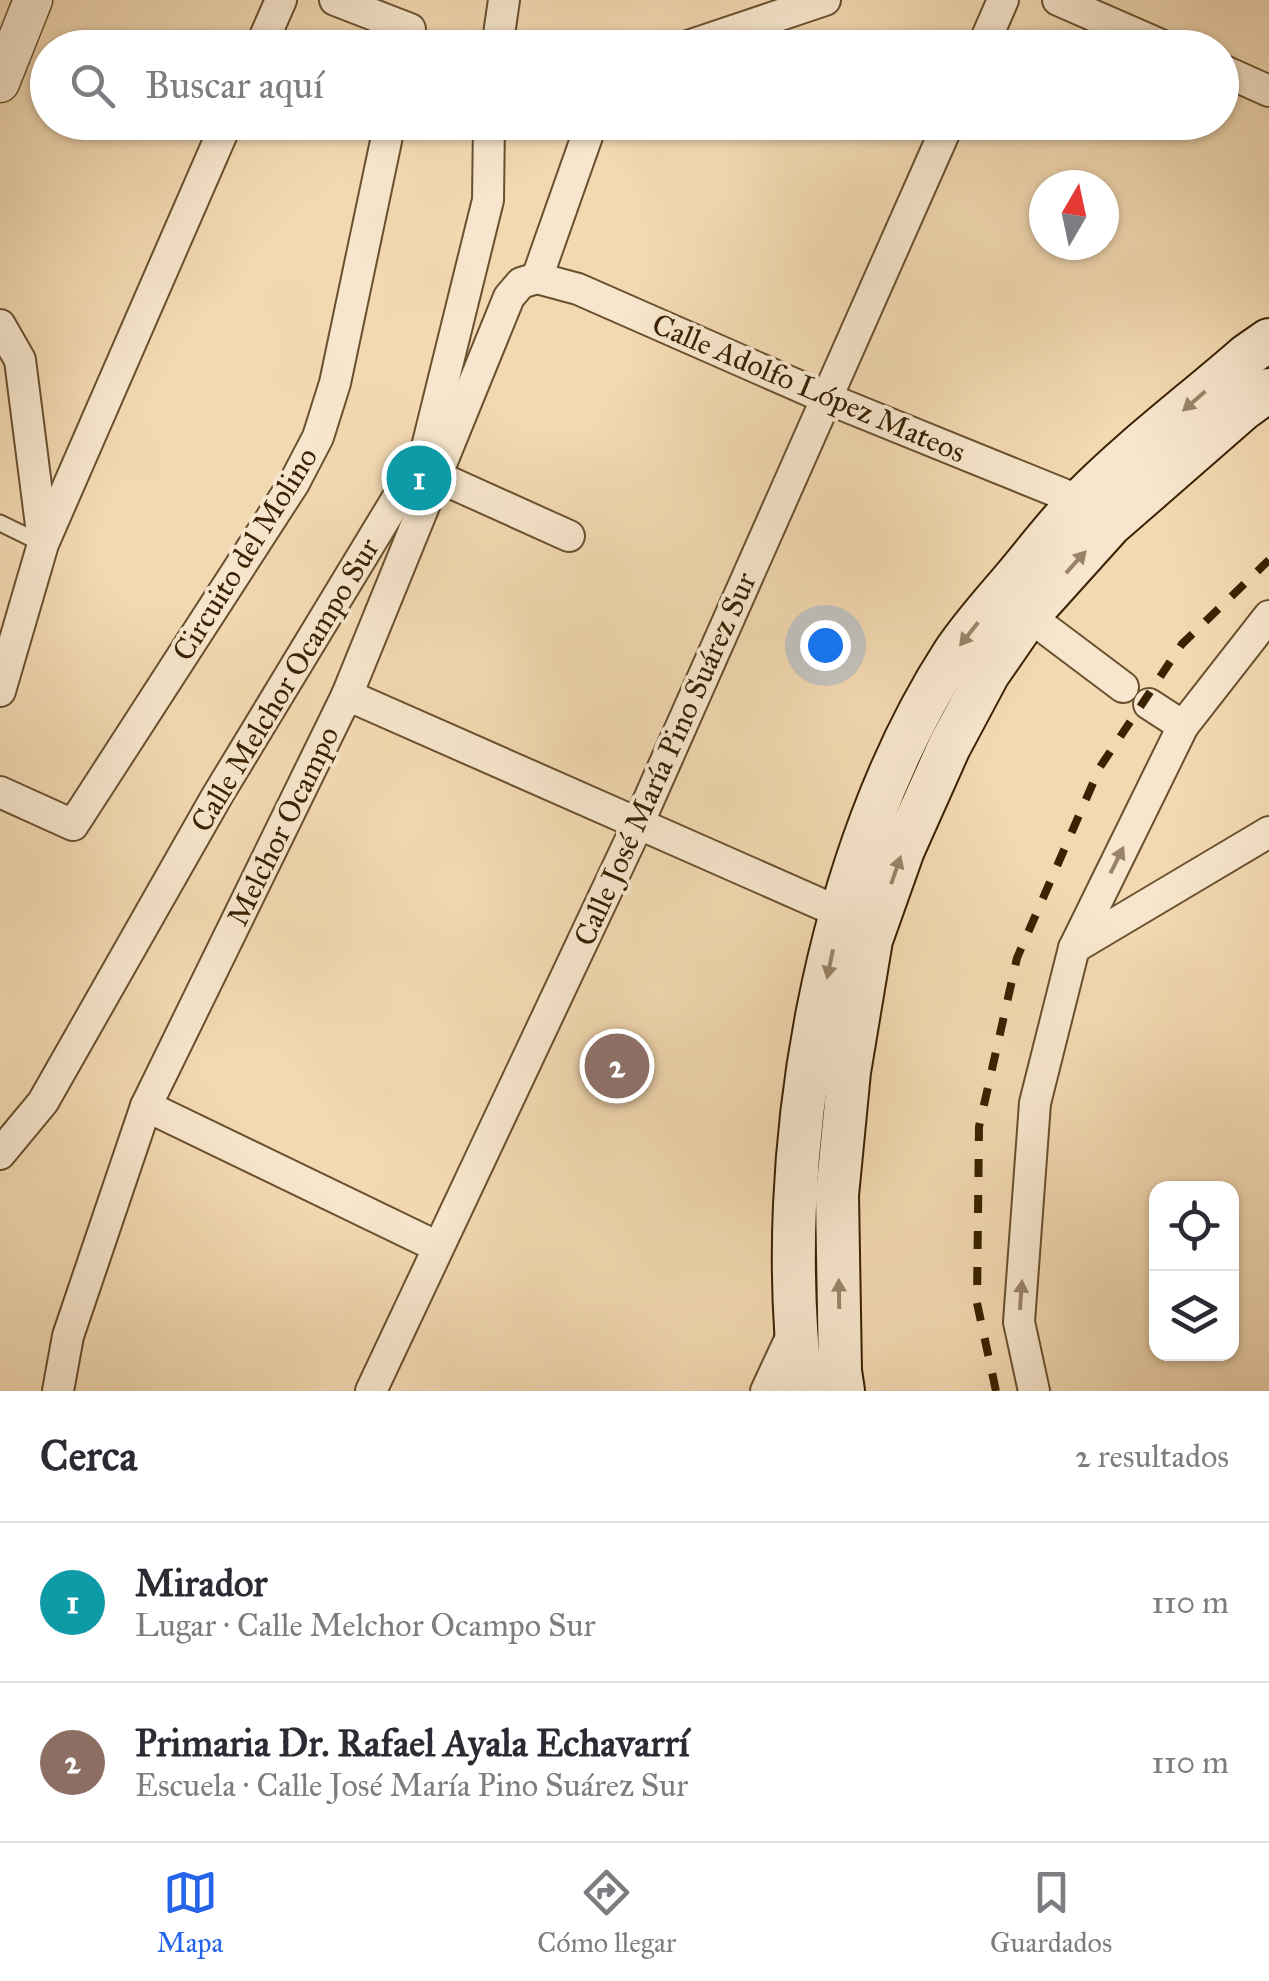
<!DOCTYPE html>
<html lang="es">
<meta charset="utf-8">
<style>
body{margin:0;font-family:"IM FELL Great Primer",serif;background:#f2f2f3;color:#2b2b33}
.controls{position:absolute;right:30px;bottom:30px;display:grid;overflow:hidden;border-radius:20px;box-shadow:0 2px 8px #0004}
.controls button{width:90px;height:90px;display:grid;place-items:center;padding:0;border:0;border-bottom:2px solid #e1e1e2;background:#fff;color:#2b2b33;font:50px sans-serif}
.compass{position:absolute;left:1029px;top:170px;width:90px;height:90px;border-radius:50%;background:#fff;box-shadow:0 2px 8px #0004;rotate:9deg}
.you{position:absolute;left:825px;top:645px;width:35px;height:35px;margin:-25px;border:8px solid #fff;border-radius:50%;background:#1a73e8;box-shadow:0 0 0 15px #1a73e833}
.badge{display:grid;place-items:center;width:65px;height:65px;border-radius:50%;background:#2563eb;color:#fff;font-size:32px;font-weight:700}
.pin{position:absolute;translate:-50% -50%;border:5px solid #fff;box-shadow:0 2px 10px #0006}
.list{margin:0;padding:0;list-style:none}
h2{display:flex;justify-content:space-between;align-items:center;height:130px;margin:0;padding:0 40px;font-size:42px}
h2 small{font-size:32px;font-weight:400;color:#7c7c81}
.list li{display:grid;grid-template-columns:65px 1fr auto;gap:30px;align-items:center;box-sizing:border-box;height:160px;padding:0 40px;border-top:2px solid #e1e1e2}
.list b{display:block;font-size:38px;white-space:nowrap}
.list p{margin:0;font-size:32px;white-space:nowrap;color:#7c7c81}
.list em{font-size:32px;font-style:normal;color:#7c7c81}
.icon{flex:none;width:55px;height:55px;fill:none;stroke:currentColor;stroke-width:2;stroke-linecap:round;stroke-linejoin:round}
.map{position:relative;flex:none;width:1269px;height:1391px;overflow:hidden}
.search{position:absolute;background:#fff;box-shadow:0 2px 8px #0004;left:30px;right:30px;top:30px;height:110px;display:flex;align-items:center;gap:25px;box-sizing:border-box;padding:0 35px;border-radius:55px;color:#7c7c81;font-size:38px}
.sheet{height:450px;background:#fff}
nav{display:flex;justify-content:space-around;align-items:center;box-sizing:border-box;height:140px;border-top:2px solid #e1e1e2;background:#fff;font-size:28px;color:#7c7c81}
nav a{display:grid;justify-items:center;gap:5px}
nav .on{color:#2563eb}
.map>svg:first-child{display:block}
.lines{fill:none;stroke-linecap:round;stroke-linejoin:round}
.service-casing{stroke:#69502e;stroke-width:19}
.minor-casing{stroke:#69502e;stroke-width:34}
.tertiary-casing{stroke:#69502e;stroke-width:41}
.secondary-casing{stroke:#3b2202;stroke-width:46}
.service{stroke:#f7e6cd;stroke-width:15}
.minor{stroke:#f7e6cd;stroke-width:30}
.tertiary{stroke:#f7e6cd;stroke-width:38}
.secondary{stroke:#f7e6cd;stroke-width:42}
.rail{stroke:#3b2202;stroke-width:8;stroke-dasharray:18 18;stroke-linecap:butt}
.oneway{fill:#998468}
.labels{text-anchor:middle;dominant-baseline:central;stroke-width:8;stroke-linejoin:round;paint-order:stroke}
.street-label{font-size:30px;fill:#3b2202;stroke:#f7e6cd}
</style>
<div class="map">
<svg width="1269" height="1391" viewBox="0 0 1269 1391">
<rect width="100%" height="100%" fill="#f3d9b2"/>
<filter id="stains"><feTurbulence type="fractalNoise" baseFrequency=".002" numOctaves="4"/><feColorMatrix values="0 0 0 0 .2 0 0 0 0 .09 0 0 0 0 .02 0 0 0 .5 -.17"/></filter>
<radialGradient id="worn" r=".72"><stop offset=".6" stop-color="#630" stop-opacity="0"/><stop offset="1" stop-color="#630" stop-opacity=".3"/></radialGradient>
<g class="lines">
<defs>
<polyline id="service" points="0,523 43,544"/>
<g id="minor">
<polyline points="335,0 410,29 406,48"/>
<polyline points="1058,0 1168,48"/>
<polyline points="260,48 281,0"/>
<polyline points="497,48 504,0"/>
<polyline points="682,48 825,0"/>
<polyline points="982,48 1003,0"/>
<polyline points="1222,70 1269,91"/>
<polyline points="537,278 578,289 826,398 1080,501"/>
<polyline points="537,278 592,122"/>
<polyline points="0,325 20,360 43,541"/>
<polyline points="436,476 569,536"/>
<polyline points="1014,605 1123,687"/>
<polyline points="0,691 43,544 227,122"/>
<polyline points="347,695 841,913"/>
<polyline points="1149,704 1183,726"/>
<polyline points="0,792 73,825 294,483 318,437 335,383 390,122"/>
<polyline points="1074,948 1269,832"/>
<polyline points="146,1106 438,1247"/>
<polyline points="0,1154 43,1102 217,796 426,451 488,200 489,122"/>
<polyline points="58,1391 68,1336 146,1106 347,695 509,297 521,283 537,278"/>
<polyline points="371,1391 638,824 949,122"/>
<polyline points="766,1391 794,1331"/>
<polyline points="1034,1391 1019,1322 1035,1103 1074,948 1183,726 1269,616"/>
</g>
<polyline id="tertiary" points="0,83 33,0"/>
<g id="secondary">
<path d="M802 1391C772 1158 825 852 954 653 972 626 995 601 1016 576 1037 551 1057 524 1080 501 1131 449 1191 404 1246 356L1269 340"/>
<polyline points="843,1391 840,1371 837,1195 849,1072 871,940 903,850 949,747 988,674 1028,616 1110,525 1243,409 1269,390"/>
</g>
</defs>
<use href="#service" class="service-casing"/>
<use href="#minor" class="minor-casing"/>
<use href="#tertiary" class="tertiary-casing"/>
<use href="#secondary" class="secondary-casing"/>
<use href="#service" class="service"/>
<use href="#minor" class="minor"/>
<use href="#tertiary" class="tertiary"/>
<use href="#secondary" class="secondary"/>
<polyline class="rail" points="996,1391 977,1303 979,1127 1017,958 1100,767 1182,644 1269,560"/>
</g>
<defs><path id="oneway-solid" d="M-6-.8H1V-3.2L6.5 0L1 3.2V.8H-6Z" transform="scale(2.5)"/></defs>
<g class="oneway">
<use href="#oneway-solid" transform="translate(1194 401) rotate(139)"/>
<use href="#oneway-solid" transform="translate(1076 562) rotate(-48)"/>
<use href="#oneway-solid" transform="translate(969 634) rotate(128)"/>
<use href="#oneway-solid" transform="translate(1117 860) rotate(-64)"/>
<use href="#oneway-solid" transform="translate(896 870) rotate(-71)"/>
<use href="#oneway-solid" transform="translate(830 964) rotate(102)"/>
<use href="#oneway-solid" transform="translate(839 1294) rotate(-91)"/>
<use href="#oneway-solid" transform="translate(1021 1295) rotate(-86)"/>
</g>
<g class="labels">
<g class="street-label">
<text transform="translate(809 388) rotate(23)">Calle Adolfo López Mateos</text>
<text transform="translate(245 554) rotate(-58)">Circuito del Molino</text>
<text transform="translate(285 685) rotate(-59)">Calle Melchor Ocampo Sur</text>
<text transform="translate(665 759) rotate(-66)">Calle José María Pino Suárez Sur</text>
<text transform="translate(283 826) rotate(-64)">Melchor Ocampo</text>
</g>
</g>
<rect width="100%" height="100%" filter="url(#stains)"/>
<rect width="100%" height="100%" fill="url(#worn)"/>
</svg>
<div class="controls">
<button><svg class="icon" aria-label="locate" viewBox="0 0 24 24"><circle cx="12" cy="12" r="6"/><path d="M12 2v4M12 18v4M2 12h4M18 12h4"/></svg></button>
<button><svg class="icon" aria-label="layers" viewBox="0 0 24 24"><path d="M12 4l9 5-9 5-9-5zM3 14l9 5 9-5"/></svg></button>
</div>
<svg class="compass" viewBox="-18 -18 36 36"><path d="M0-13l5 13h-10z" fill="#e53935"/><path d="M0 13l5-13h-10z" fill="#7c7c81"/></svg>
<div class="you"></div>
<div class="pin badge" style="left:419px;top:478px;background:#0f9aa8">1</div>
<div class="pin badge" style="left:617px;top:1066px;background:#8d6e63">2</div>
<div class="search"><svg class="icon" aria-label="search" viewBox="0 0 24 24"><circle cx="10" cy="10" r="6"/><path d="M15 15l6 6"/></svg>Buscar aquí</div>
</div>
<section class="sheet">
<h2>Cerca<small>2 resultados</small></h2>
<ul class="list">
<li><span class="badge" style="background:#0f9aa8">1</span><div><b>Mirador</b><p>Lugar · Calle Melchor Ocampo Sur</p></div><em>110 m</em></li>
<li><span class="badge" style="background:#8d6e63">2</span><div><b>Primaria Dr. Rafael Ayala Echavarrí</b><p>Escuela · Calle José María Pino Suárez Sur</p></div><em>110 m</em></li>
</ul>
</section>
<nav>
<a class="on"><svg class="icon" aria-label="map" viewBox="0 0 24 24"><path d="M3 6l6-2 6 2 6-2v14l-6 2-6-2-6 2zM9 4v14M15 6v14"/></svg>Mapa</a>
<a><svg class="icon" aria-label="directions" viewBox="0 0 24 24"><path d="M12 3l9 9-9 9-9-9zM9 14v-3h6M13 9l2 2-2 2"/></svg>Cómo llegar</a>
<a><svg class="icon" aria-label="saved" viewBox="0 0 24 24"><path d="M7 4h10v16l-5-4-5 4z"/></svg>Guardados</a>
</nav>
